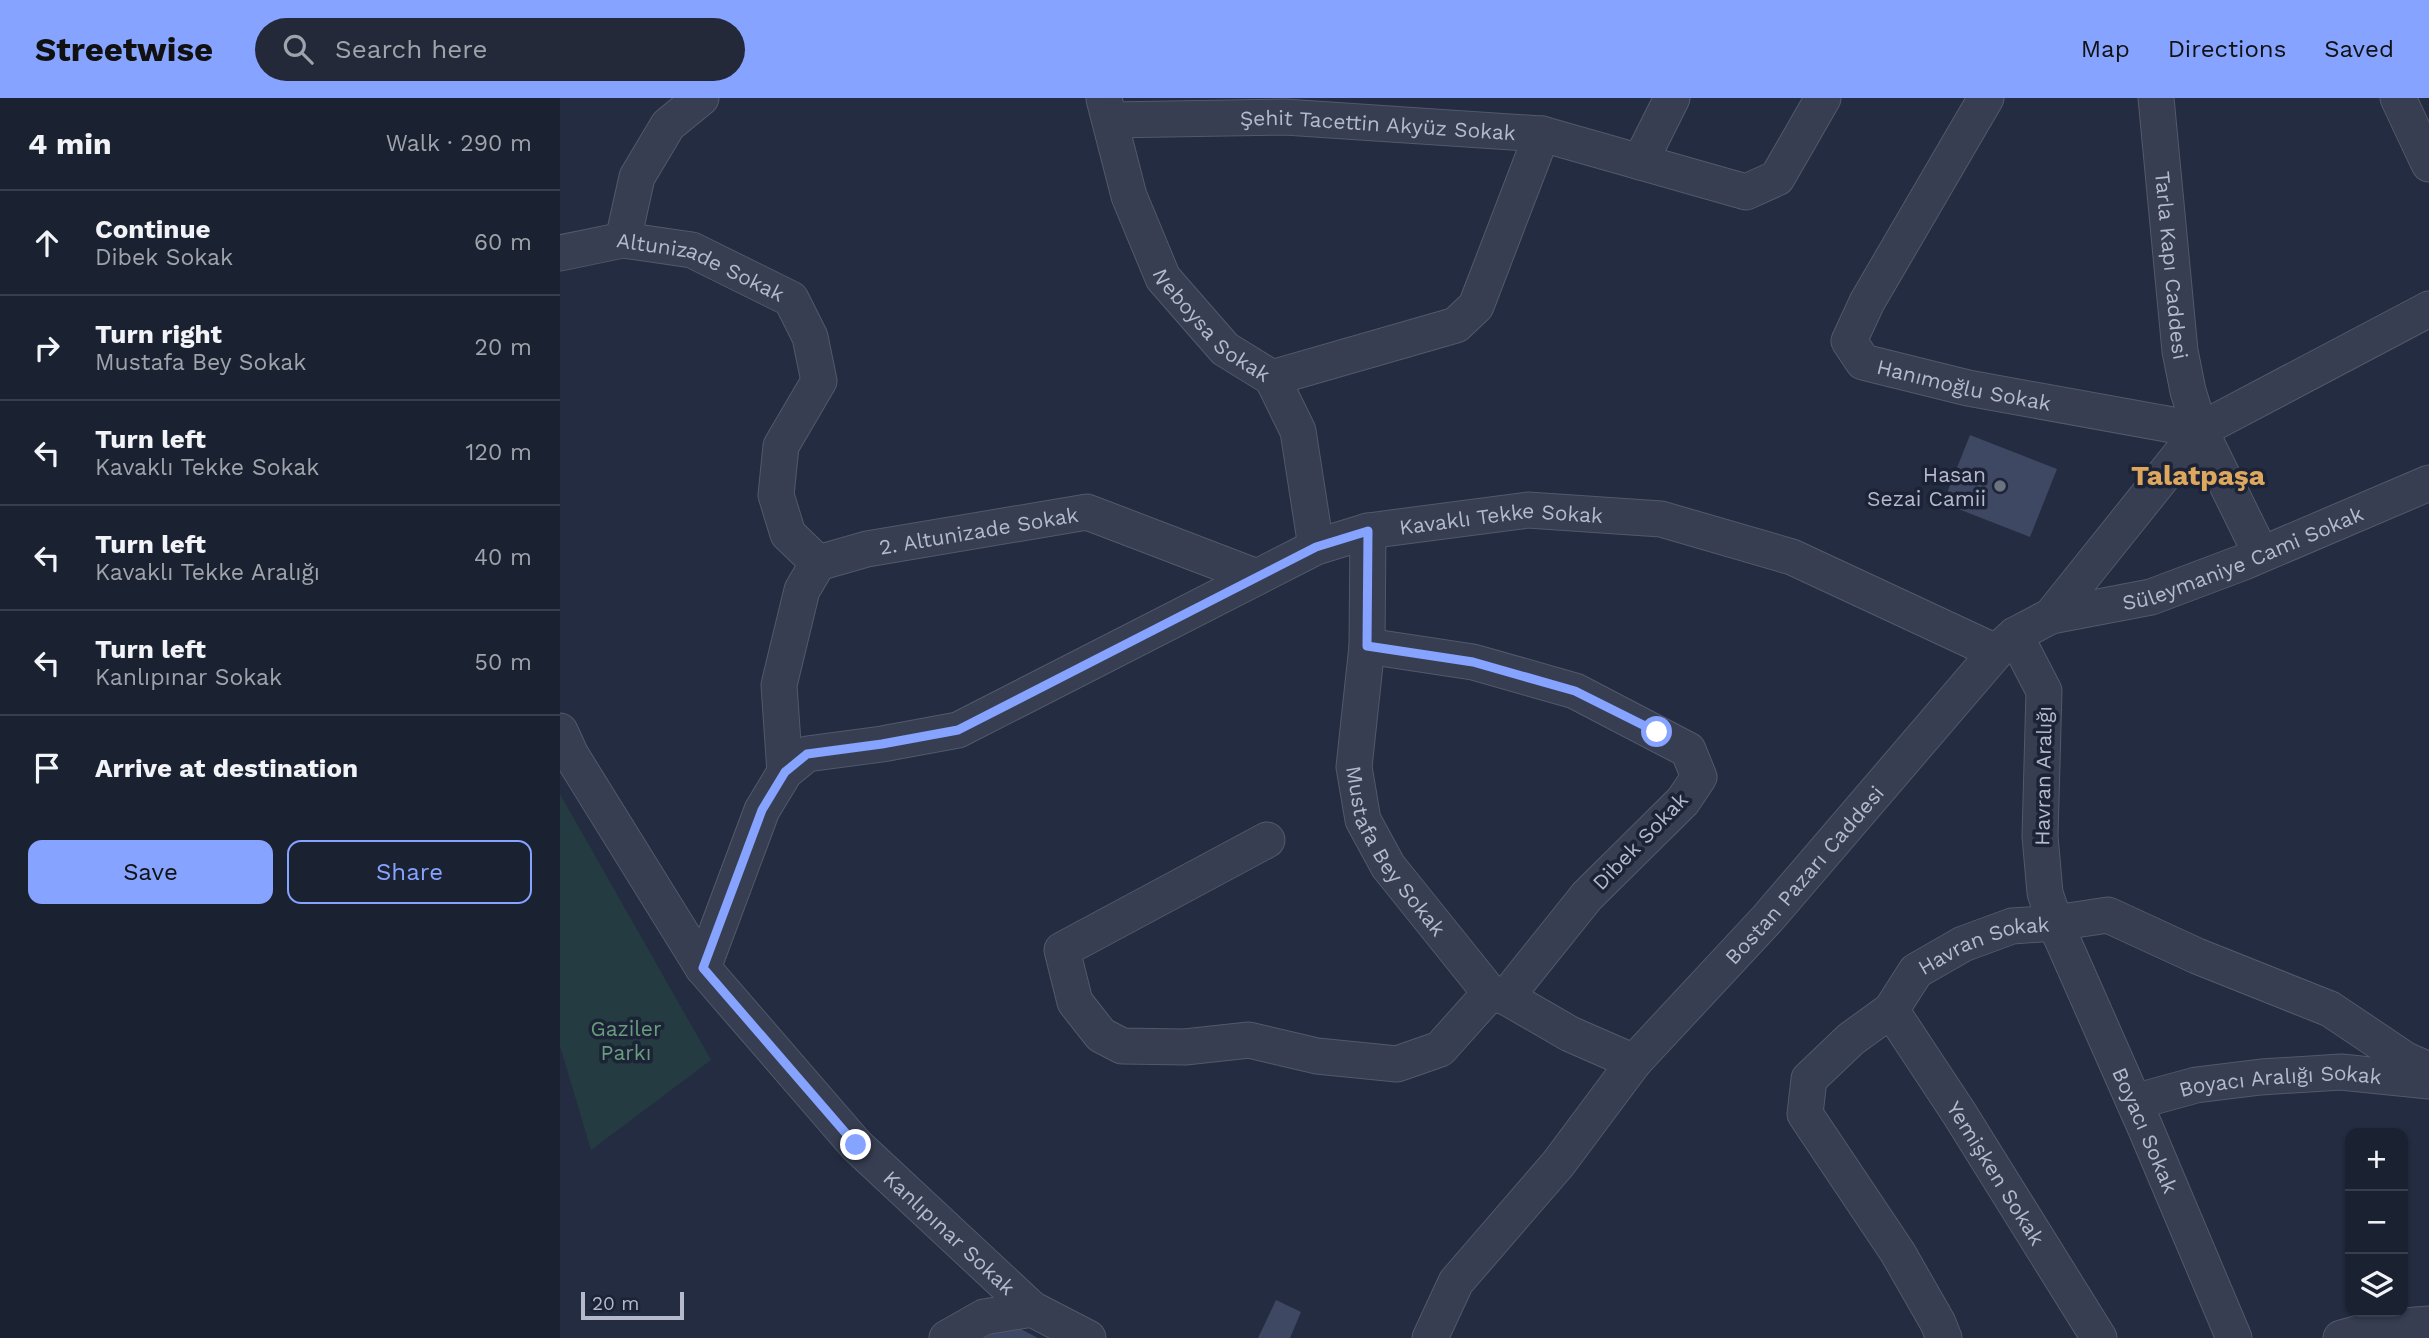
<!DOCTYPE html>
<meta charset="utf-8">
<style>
body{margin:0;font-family:"Work Sans",sans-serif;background:#232939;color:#f1f3f6}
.controls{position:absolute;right:21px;bottom:21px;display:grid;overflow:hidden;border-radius:14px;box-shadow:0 2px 5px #0004}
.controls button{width:63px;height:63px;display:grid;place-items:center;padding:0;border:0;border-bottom:2px solid #383e4d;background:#1a2131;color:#f1f3f6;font:35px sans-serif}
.scale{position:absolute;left:21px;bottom:18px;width:103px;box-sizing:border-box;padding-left:7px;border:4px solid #b4bacb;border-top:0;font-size:19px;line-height:24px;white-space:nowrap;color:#b4bacb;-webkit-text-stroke:5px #1c2336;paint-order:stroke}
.stop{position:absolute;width:21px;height:21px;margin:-16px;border:5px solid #85a3ff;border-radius:50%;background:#fff}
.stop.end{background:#85a3ff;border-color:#fff;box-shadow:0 2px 7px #0008}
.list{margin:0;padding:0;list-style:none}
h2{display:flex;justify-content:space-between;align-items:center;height:91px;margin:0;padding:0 28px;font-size:30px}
h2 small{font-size:23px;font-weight:400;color:#9fa3ab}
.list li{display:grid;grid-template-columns:46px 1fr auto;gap:21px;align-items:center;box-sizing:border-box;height:105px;padding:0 28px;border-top:2px solid #383e4d}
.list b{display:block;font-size:26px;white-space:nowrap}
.list p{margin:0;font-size:23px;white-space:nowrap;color:#9fa3ab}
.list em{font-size:23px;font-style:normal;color:#9fa3ab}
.actions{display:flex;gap:14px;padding:21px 28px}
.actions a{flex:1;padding:16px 0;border:2px solid #85a3ff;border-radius:14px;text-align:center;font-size:24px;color:#85a3ff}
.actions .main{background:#85a3ff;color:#111}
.icon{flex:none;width:38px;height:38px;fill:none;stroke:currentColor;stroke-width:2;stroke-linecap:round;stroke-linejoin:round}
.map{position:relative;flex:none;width:1869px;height:1240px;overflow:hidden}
header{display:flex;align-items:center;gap:42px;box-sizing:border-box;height:98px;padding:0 35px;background:#85a3ff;color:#111}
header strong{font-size:33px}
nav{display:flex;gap:38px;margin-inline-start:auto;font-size:24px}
.search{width:490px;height:63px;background:#232939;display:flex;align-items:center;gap:18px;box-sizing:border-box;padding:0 24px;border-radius:38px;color:#9fa3ab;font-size:26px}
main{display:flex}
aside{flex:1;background:#1a2131}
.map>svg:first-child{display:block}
.green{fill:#253b42}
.building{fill:#3f4862}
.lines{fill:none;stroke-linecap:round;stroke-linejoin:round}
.minor-casing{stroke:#52596b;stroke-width:37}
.minor{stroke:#373e51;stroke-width:35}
.route{stroke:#85a3ff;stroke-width:9}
.worship-dot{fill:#6b7280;stroke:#1c2336;stroke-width:2.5}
.labels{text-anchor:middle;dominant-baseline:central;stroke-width:7;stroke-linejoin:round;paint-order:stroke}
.street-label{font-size:21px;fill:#b4bacb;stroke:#1c2336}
.poi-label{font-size:21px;fill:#b4bacb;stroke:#1c2336;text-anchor:end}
.park-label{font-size:21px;fill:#699e7d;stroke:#1c2336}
.district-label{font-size:28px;font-weight:bold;fill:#dda75d;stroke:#1c2336}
</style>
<header>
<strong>Streetwise</strong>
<div class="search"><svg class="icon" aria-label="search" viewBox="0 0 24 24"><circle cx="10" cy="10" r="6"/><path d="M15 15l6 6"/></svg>Search here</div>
<nav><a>Map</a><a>Directions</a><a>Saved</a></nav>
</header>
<main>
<aside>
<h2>4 min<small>Walk · 290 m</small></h2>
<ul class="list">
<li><svg class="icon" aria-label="ahead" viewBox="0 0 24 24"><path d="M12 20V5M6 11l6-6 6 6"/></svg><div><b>Continue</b><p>Dibek Sokak</p></div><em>60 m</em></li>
<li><svg class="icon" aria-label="right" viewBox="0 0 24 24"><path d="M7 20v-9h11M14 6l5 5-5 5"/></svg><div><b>Turn right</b><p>Mustafa Bey Sokak</p></div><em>20 m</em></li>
<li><svg class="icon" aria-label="left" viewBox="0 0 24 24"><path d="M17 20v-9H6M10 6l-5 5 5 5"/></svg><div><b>Turn left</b><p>Kavaklı Tekke Sokak</p></div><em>120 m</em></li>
<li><svg class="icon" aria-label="left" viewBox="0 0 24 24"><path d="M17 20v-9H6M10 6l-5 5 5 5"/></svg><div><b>Turn left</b><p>Kavaklı Tekke Aralığı</p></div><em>40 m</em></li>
<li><svg class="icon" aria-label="left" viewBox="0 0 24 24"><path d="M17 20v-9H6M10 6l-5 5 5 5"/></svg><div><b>Turn left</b><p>Kanlıpınar Sokak</p></div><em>50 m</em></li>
<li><svg class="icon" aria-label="arrive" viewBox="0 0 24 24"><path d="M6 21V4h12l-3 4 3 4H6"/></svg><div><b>Arrive at destination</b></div></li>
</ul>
<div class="actions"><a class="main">Save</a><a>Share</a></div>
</aside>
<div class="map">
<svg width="1869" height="1240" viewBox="0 0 1869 1240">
<rect width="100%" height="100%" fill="#232c41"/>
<polygon class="green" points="0,696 151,962 31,1052 0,948"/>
<g class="building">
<polygon points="1410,337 1497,371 1470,439 1383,405"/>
<polygon points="716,1202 741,1214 730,1240 698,1240"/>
<polygon points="451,1226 478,1240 424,1240"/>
</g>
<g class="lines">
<defs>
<g id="minor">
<path id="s1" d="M1426 0 1307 204 1289 243 1303 264 1408 290 1640 332"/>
<path id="s2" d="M1596 0 1620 253 1628 293 1640 332 1701 456"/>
<polyline points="1838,0 1869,66"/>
<path id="s3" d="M544 1 569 98 603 180 665 251 712 280 738 333 756 449"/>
<path id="s4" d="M550 22 725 19 982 36 1186 94 1217 80 1263 0"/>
<polyline points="1080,64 1112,0"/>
<polyline points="63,142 77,79 108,27 141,0"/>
<path id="s5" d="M0 155 63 142 132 152 231 201 250 239 259 283 221 348 216 397 228 436 258 465"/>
<polyline points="712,280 896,227 916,208 982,36"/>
<path id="s6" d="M808 433 807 548 794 669 803 722 828 768 930 895 946 899 1010 936 1074 964"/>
<path id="s7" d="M258 465 307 451 527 414 697 479"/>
<path id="s8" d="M1491 518 1591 499 1684 464 1869 385"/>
<path id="s9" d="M1455 537 1484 593 1480 738 1485 795 1495 825 1585 1029 1674 1240"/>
<polyline points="807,548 913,564 1015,593 1128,652 1139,679 1123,703 1027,798 946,899"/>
<path id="s10" d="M0 633 11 657 143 870 296 1047 472 1211 528 1240"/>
<polyline points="225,674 219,587 242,492 258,465"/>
<polyline points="707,742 502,852 515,904 541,937 562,948 625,949 689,942 757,958 837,966 880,951 930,895"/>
<path id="s11" d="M143 870 202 712 225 674 247 656 322 646 398 632 756 449 808 433 968 412 1101 421 1232 459 1436 554"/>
<path id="s12" d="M1331 912 1399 1015 1539 1240"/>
<path id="s13" d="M1574 1004 1636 987 1701 979 1781 974 1869 983"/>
<polyline points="387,1240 424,1219 472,1211"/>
<path id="s14" d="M870 1240 896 1184 998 1066 1074 964 1208 820 1436 554 1455 537 1491 518 1640 332 1869 211"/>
<path id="s15" d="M1384 1240 1378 1225 1338 1155 1245 1016 1249 981 1291 941 1331 912 1356 873 1403 846 1452 828 1495 825 1548 817 1637 858 1770 911 1846 962 1869 972"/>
<polyline points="1781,1240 1817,1230 1869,1226"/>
</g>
</defs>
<use href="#minor" class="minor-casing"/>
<use href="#minor" class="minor"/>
</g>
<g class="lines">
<polyline class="route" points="296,1047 143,870 202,712 225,674 247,656 322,646 398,632 756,449 808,433 807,548 913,564 1015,593 1097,634"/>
</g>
<circle class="worship-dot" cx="1440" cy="388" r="7"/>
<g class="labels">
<g class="street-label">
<text stroke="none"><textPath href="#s4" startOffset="268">Şehit Tacettin Akyüz Sokak</textPath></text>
<text stroke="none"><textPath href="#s2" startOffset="168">Tarla Kapı Caddesi</textPath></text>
<text stroke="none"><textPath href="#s5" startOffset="147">Altunizade Sokak</textPath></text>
<text stroke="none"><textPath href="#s3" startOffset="257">Neboysa Sokak</textPath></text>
<text stroke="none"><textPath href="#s1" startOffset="408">Hanımoğlu Sokak</textPath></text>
<text stroke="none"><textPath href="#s11" startOffset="985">Kavaklı Tekke Sokak</textPath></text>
<text stroke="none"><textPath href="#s7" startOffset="164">2. Altunizade Sokak</textPath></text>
<text stroke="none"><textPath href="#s8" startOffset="201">Süleymaniye Cami Sokak</textPath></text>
<text transform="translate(1483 678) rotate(-89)">Havran Aralığı</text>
<text transform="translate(1080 743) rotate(-46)">Dibek Sokak</text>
<text stroke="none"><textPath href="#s6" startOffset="332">Mustafa Bey Sokak</textPath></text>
<text stroke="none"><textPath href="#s14" startOffset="598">Bostan Pazarı Caddesi</textPath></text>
<text stroke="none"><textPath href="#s15" startOffset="527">Havran Sokak</textPath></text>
<text stroke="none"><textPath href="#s13" startOffset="149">Boyacı Aralığı Sokak</textPath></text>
<text stroke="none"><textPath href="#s9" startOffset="523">Boyacı Sokak</textPath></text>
<text stroke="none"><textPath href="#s12" startOffset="194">Yemişken Sokak</textPath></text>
<text stroke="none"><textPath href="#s10" startOffset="639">Kanlıpınar Sokak</textPath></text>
</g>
<g class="poi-label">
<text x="1426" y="376">Hasan<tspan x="1426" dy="24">Sezai Camii</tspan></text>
</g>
<g class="park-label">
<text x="66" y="930">Gaziler<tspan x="66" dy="24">Parkı</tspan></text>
</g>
<g class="district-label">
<text x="1638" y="377">Talatpaşa</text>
</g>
</g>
</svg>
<div class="controls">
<button>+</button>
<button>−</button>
<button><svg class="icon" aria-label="layers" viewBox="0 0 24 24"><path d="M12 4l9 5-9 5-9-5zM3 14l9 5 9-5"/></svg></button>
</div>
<div class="scale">20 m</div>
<div class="stop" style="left:1097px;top:634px"></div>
<div class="stop end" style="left:296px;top:1047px"></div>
</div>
</main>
